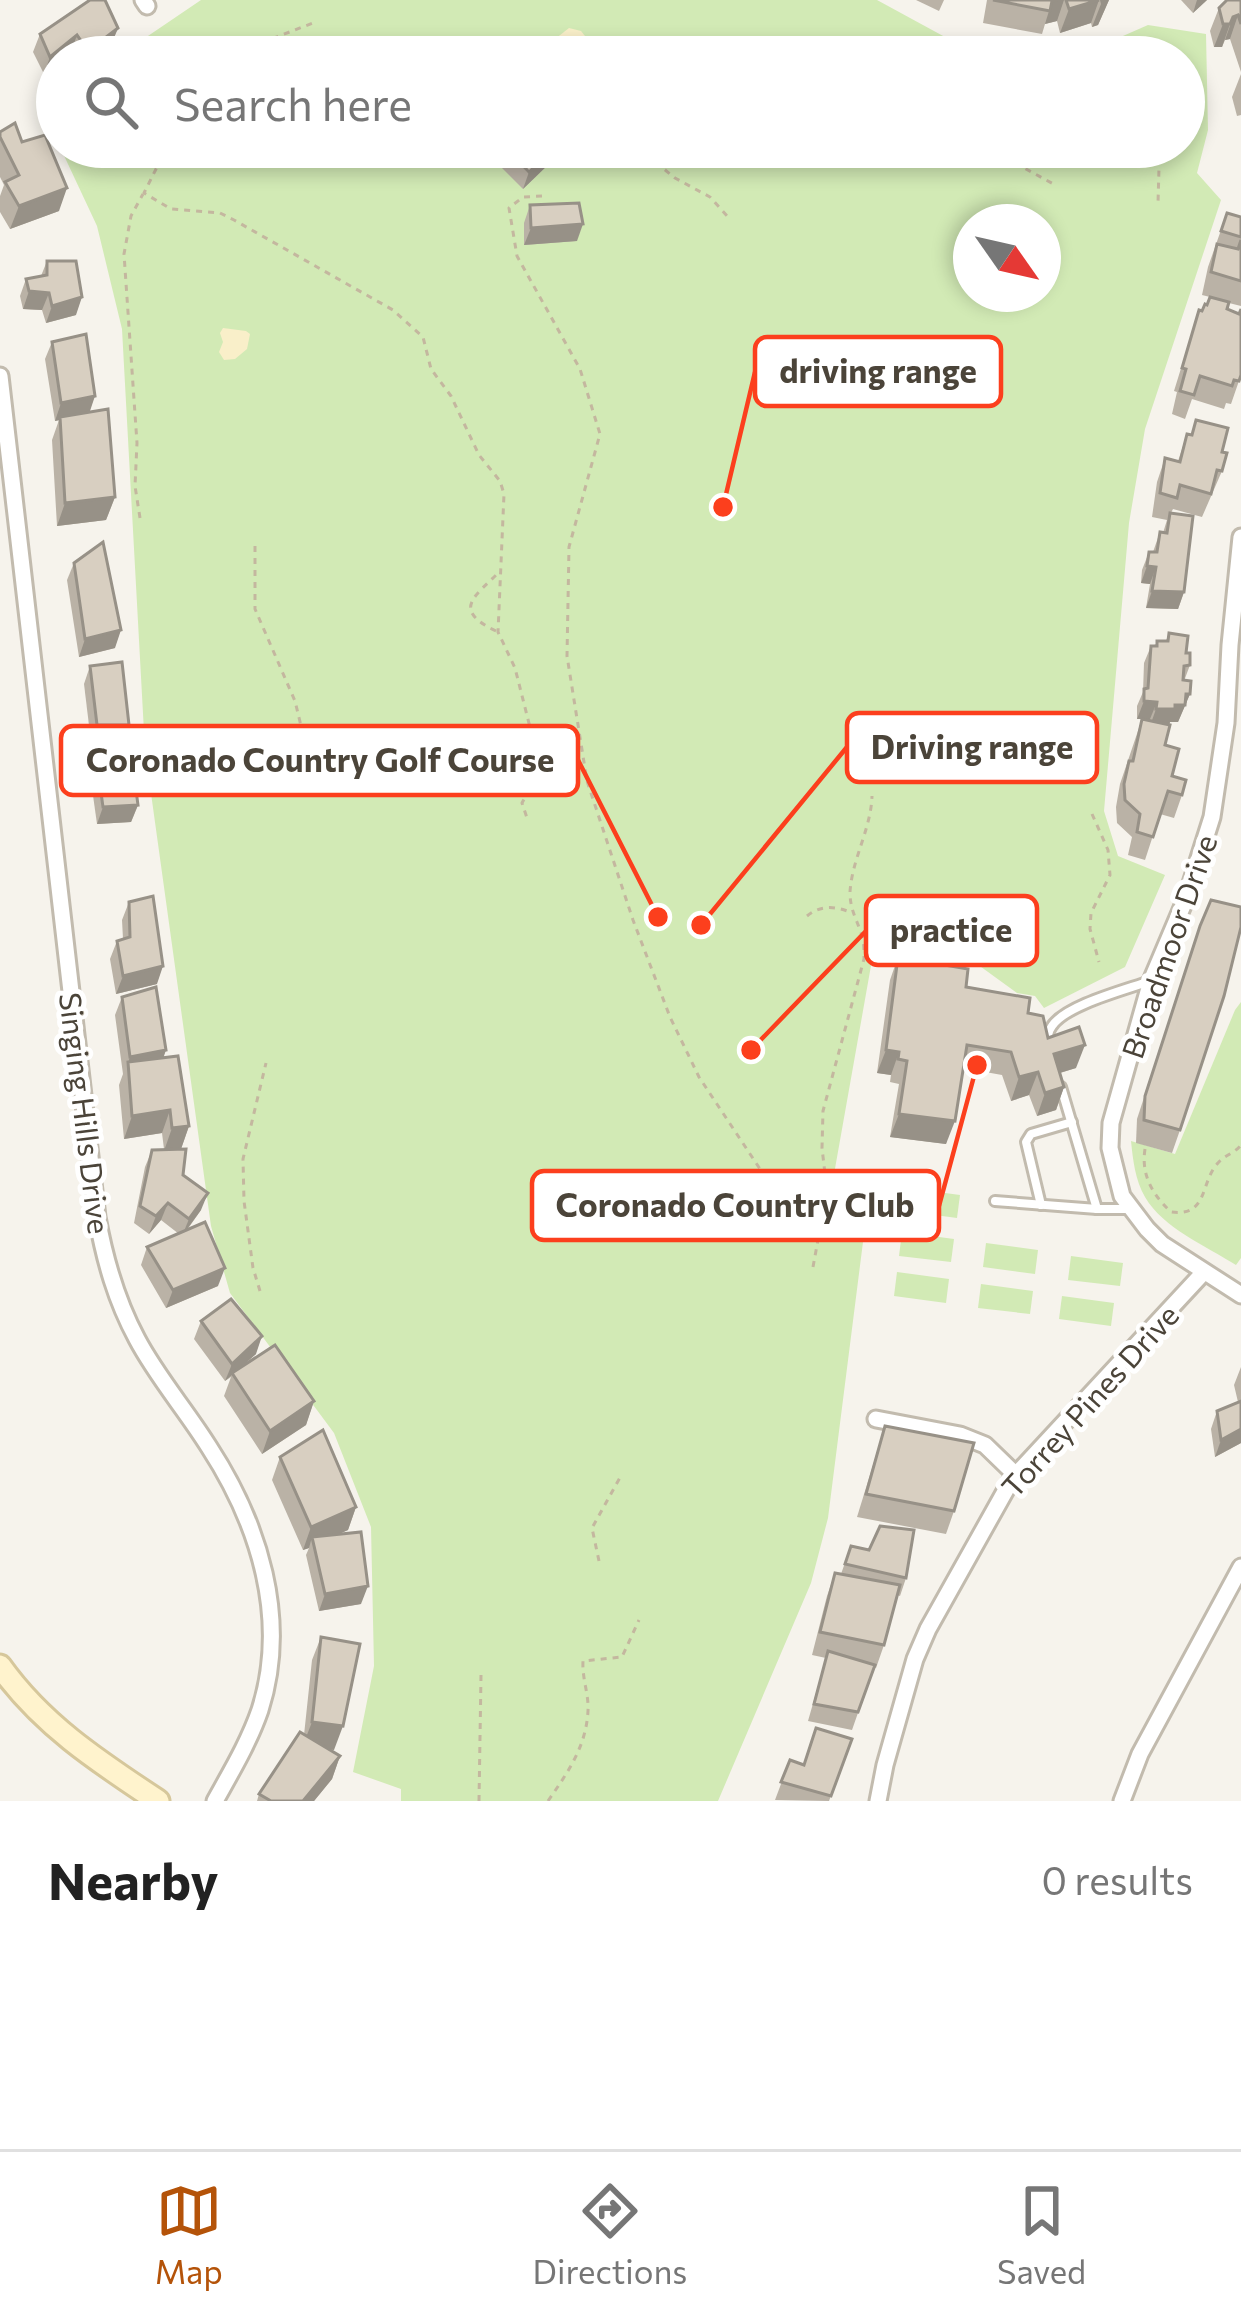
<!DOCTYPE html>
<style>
body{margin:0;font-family:Commissioner,sans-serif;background:#f6f6f6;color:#222}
.compass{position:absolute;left:953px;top:204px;width:108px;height:108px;border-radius:50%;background:#fff;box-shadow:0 6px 18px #0003;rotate:124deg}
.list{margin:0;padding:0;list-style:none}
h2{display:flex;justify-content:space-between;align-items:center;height:156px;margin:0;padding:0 48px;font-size:51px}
h2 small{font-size:39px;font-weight:400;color:#767676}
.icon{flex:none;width:66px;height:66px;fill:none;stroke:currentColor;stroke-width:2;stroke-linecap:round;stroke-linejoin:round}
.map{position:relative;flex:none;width:1241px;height:1801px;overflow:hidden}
.search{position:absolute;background:#fff;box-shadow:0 6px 18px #0003;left:36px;right:36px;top:36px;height:132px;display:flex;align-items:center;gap:30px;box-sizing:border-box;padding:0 42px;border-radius:66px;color:#767676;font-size:45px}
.sheet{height:348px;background:#fff}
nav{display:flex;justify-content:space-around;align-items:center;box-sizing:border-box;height:168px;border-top:3px solid #e0e0e0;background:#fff;font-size:33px;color:#767676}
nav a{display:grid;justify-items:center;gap:6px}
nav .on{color:#b45309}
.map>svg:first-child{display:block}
.green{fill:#d2eab5;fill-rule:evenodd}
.sand{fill:#f9efc9}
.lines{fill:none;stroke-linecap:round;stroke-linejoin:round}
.lane-casing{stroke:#c2bbae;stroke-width:14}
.street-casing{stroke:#c2bbae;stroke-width:21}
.secondary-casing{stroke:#d6c79b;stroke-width:27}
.path{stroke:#c4b79f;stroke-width:3;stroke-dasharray:6 6;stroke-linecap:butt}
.lane{stroke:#fff;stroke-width:8}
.street{stroke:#fff;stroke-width:15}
.secondary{stroke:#fff3cd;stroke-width:21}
.wall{fill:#bab2a6}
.shaded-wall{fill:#979187}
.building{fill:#d8cfc1;stroke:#979187;stroke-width:3}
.labels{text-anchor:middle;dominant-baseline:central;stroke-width:10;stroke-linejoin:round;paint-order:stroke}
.street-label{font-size:30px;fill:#4b4439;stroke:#fff}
.leader{fill:none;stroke:#fc3f1d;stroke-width:4.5}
.callout-dot{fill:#fc3f1d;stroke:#fff;stroke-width:4.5}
.callout{fill:#fff;stroke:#fc3f1d;stroke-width:4.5}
.callout-label{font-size:33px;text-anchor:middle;font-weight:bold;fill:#4b4439}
</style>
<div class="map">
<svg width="1241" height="1801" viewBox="0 0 1241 1801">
<rect width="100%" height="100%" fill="#f6f3ec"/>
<g class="green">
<polygon points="201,0 877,0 956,43 1054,57 117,57"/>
<path d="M1148 25 1206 34 1208 130 1197 173 1221 200 1145 429 1129 523 1104 811 1118 856 1165 875 1125 967 1044 1008 1035 996 1017 993 977 964 872 960 825 1225 863 1242 828 1518 811 1583 718 1801H401V1789L353 1772 374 1666 371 1527 334 1433 230 1293 211 1226 145 750 122 329 97 226 60 147H1184V57H1075ZM971 222H1043V294H971Z"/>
<path d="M1241 1002V1258L1236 1265C1206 1246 1163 1228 1145 1197 1135 1180 1133 1160 1131 1141L1175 1154 1235 1010Z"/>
<polygon points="908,1188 960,1195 957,1218 905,1211"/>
<polygon points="902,1232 954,1239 951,1262 899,1256"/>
<polygon points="986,1243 1038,1250 1035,1274 983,1267"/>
<polygon points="1071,1256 1123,1263 1120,1286 1068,1280"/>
<polygon points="897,1272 949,1279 946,1303 894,1296"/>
<polygon points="981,1284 1033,1291 1030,1314 978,1308"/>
<polygon points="1062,1296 1114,1303 1111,1326 1059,1319"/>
</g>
<g class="sand">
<polygon points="569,28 581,31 585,36 567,57 558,57 551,50 550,43"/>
<polygon points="223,328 246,331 250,334 247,349 235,359 224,360 219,352 223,342 220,333"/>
</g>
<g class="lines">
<defs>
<g id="lane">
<path d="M1048 1045C1048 1038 1047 1033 1052 1026 1066 1005 1125 990 1150 981"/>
<polyline points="1061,1087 1097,1209 1129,1209"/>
<polyline points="995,1201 1097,1209"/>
<polyline points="1041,1205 1026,1142 1031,1134 1072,1122"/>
</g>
<g id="street">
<polyline points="143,0 147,6"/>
<path d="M0 376 97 1217C105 1261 116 1300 137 1339 157 1377 186 1410 209 1447 259 1524 289 1619 260 1710 249 1742 231 1772 215 1801"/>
<polyline points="1241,537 1230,645 1226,723 1212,817 1187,896 1151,981 1111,1123 1110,1148 1122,1196 1147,1229 1162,1244 1241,1295"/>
<polyline points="876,1419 960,1435 985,1445 1016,1475"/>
<polyline points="878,1801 885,1765 915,1659 928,1629 1012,1479 1204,1272"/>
<polyline points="1122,1801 1140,1754 1241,1567"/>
</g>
<path id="secondary" d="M0 1666C42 1725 99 1762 158 1801"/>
</defs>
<use href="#lane" class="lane-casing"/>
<use href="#street" class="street-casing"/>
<use href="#secondary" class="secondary-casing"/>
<g class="path">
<polyline points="242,57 266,41 313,23"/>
<polyline points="167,147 144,193 171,209 220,213 234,220 393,310 423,337 431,369 451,396 479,455 500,481 504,494 498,632 515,668 536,751 533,782 522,803 527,818"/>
<polyline points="637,147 675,178 710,197 729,218"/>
<polyline points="1155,147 1159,168 1158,203"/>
<polyline points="1015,163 1057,186"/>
<polyline points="542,196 523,197 509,208 517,256 580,369 600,434 569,547 567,656 587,781 633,920 670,1017 699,1077 768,1181 822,1215 874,1235"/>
<polyline points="140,518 135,486 137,443 124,254 131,216 143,194"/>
<polyline points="255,546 255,609 295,701 310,763"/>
<path d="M496 631C450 609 476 596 500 571"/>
<polyline points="1092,814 1108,850 1110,875 1091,913 1090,929 1099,962"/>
<path d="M807 916C820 905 835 906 850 912"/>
<path d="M1145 1149C1141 1175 1152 1194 1171 1212 1208 1217 1200 1184 1217 1164 1224 1155 1234 1154 1241 1145"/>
<path d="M813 1267 827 1191 822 1148 823 1111 864 959C864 949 864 939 860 930 855 916 850 908 850 892 852 859 871 829 872 796"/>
<polyline points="260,1291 253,1268 244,1201 243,1159 266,1063"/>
<polyline points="599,1561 592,1528 622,1474"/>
<polyline points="479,1801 481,1675"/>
<path d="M548 1801C568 1772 586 1747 588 1711 589 1694 582 1679 583 1661L622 1657 639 1620"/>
</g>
<use href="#lane" class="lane"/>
<use href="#street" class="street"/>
<use href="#secondary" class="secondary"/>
</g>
<g class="wall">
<polygon points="916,0 944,0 939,11"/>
<polygon points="987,0 1109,0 1098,25 1092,27 1091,23 1060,33 1057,21 1045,24 1042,34 983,23"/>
<polygon points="1181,0 1207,0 1193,13"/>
<polygon points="1241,0 1241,72 1230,39 1225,40 1222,47 1214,47 1210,31 1219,8"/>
<polygon points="118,28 111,45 97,57 74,57 71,52 57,57 57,64 44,74 33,52 40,34"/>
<polygon points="1241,74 1241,115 1237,116 1232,97"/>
<polygon points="0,132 22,142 59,211 10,229 0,212 0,196 4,185 0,177"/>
<polygon points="497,147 558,147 553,160 523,189 493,159"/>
<polygon points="530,205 577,241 524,245 524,223"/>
<polygon points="1227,213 1241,217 1241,306 1229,303 1227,309 1241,375 1231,404 1226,403 1224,409 1192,399 1185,419 1172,414 1177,392 1174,391 1199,310 1202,311 1207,305 1210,297 1202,295 1208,267"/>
<polygon points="47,261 76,315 46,323 42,310 23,309 20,296 26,279 41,276"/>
<polygon points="52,342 89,412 115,497 106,520 57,526 52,440 59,420 55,421 45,359"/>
<polygon points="1187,434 1222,452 1222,471 1202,517 1173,509 1171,513 1184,592 1178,609 1146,608 1150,584 1141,583 1142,570 1149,552 1153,552 1160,532 1163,533 1167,520 1152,517 1157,482 1165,458 1178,461"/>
<polygon points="74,563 115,648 79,657 67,580"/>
<polygon points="1169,633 1186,653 1190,665 1184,681 1190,694 1178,722 1170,722 1165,745 1172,776 1182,795 1174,818 1160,814 1145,860 1128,855 1132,837 1117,823 1116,807 1120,784 1142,719 1137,719 1137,706 1143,692 1144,663 1151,646 1166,641"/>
<polygon points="90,666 123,742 91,742 84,684"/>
<polygon points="96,757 138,805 131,822 97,824 90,774"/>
<polygon points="129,902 157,984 116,994 110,959 117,941 123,939 122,920"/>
<polygon points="1200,926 1180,1130 1172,1153 1136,1143 1137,1119"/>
<polygon points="898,957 1028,1013 1048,1038 1076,1068 1060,1073 1064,1087 1056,1110 1037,1116 1029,1095 1011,1101 1002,1075 963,1068 946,1144 890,1137 899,1084 890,1082 891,1075 877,1073 890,980"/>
<polygon points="122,997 164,1057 189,1126 181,1149 183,1175 201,1210 187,1230 218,1286 166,1308 141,1265 147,1247 179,1234 161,1220 149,1234 134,1223 145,1167 152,1150 164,1149 162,1133 124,1139 119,1085 123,1074 115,1015"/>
<polygon points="201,1321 256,1354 240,1368 314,1401 306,1425 262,1454 224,1396 231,1377 225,1381 194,1339"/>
<polygon points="1241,1367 1241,1443 1215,1457 1211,1429 1217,1411 1238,1402 1234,1385"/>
<polygon points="885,1426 954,1511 946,1534 857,1517"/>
<polygon points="280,1457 356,1507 348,1530 337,1535 361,1604 319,1611 306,1555 309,1548 303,1550 272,1480"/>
<polygon points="851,1546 906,1578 900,1596 897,1595 884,1645 876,1668 874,1667 852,1730 808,1721 826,1658 812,1655 827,1596 835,1573 841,1574"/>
<polygon points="321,1637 334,1750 327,1749 340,1756 332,1779 314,1801 257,1801 259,1794 304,1735 312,1660"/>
<polygon points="852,1739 829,1801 775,1800 790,1760 804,1765"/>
</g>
<g class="shaded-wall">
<polygon points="1057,0 1064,0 1057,21 1045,24 1052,1"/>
<polygon points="1099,0 1091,23 1060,33 1069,9"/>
<polygon points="1100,0 1109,0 1098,25 1092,27 1101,4"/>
<polygon points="1197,0 1207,0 1193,13"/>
<polygon points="1238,15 1230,39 1225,40 1233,17"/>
<polygon points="1223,24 1230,24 1222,47 1214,47"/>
<polygon points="118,28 111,45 97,57 86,57 88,51"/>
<polygon points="77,35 71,52 65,57 57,57 57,64 44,74 50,57"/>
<polygon points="555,147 558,147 553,160 523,189 529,172"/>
<polygon points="67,188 59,211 10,229 19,206"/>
<polygon points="583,224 577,241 524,245 531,228"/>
<polygon points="29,291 49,293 42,310 23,309"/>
<polygon points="82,297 76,315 46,323 52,306"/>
<polygon points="95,396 89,414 55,421 61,403"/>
<polygon points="115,497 106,520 57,526 65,503"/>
<polygon points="1147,566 1156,567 1150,584 1141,583"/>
<polygon points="1152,591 1184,592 1178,609 1146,608"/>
<polygon points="121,630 115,648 79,657 85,639"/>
<polygon points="1186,694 1190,694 1178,722 1170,722 1168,727 1150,726 1156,709"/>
<polygon points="1144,701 1157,702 1150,719 1137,719"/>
<polygon points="97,725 129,725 123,742 91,742"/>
<polygon points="138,805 131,822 97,824 103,807"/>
<polygon points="163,966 157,984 116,994 123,976"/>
<polygon points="1085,1045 1076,1068 1046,1077 1054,1054"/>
<polygon points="166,1050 160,1068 128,1063 130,1057"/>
<polygon points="886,1050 899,1052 891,1075 877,1073"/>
<polygon points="1038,1072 1029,1095 1011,1101 1019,1077"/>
<polygon points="1064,1087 1056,1110 1037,1116 1045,1093"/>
<polygon points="170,1110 162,1133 124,1139 132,1116"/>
<polygon points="899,1114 955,1121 946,1144 890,1137"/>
<polygon points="189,1126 181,1149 164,1151 172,1128"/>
<polygon points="208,1193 201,1210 182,1236 189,1219"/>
<polygon points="168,1203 161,1220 149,1234 156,1216"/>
<polygon points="225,1268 218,1286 166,1308 173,1290"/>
<polygon points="262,1336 256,1354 225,1381 232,1364"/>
<polygon points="314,1401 306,1425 262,1454 270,1431"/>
<polygon points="1241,1429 1241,1443 1215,1457 1221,1440"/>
<polygon points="356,1507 348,1530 314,1545 312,1537 309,1548 303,1550 311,1527"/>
<polygon points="368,1586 361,1604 319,1611 325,1594"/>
<polygon points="312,1722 343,1726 334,1750 303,1745"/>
<polygon points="340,1756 332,1779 314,1801 303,1801"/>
</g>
<g class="building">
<polygon points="90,0 105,0 118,28 88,51 77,35 50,57 40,34"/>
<polygon points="993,0 1057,0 1052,1 1050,11"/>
<polygon points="1066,0 1099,0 1069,9"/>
<polygon points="1227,0 1241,0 1241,24 1238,15 1233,17 1230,24 1223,24 1219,8"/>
<polygon points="15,123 22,142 45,135 67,188 19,206 5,182 19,175 0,137 0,132"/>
<polygon points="505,147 555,147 529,172"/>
<polygon points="579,203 583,224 531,228 530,205"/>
<polygon points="1227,213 1241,217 1241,237 1221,231"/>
<polygon points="1241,240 1241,281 1211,272 1217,244 1238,249"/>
<polygon points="47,261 76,261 82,297 52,306 49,293 29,291 26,279 47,275"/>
<polygon points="1210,297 1229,302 1227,309 1239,314 1241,309 1241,375 1239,381 1234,380 1232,386 1200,376 1194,395 1180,391 1186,369 1182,368 1199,310 1202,311 1205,304 1207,305"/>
<polygon points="86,334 95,396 61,403 52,342"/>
<polygon points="108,409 115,497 65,503 60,417"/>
<polygon points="1196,420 1228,428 1222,452 1227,453 1222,471 1217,470 1211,494 1180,485 1177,498 1160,493 1165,458 1180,462 1187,434 1192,435"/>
<polygon points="1170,513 1193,516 1184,592 1152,591 1156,567 1147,566 1149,552 1157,552 1160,532 1167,533"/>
<polygon points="103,542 121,630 85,639 74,563"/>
<polygon points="1169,633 1188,636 1186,653 1190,653 1190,665 1184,666 1183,680 1191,681 1190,694 1186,694 1185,705 1175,705 1175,709 1156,709 1157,702 1144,701 1144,689 1148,688 1151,646 1157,646 1157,641 1168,641"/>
<polygon points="122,662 129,725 97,725 90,666"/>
<polygon points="1142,719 1170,725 1165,745 1179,749 1172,776 1186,780 1182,795 1168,791 1153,837 1137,832 1140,814 1125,800 1124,784 1129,761 1133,761"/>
<polygon points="131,753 138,805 103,807 96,757"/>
<polygon points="153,896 163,966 123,976 117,941 130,937 129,902"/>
<polygon points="1211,900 1241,907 1241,927 1224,996 1180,1130 1144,1120 1145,1096 1200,926"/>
<polygon points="898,957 968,969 966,987 1030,998 1028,1013 1043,1016 1048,1038 1079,1027 1085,1045 1054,1054 1064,1087 1045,1093 1038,1072 1019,1077 1011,1052 967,1045 955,1121 899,1114 907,1061 898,1059 899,1052 886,1050"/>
<polygon points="156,987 166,1050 130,1057 122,997"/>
<polygon points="178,1056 189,1126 172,1128 170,1110 132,1116 128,1062"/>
<polygon points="186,1149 183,1175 208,1193 189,1219 168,1203 156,1216 140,1206 152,1150"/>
<polygon points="205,1222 225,1268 173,1290 147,1247"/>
<polygon points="231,1299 262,1336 232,1364 201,1321"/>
<polygon points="275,1345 314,1401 270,1431 232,1373"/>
<polygon points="1241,1401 1241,1429 1221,1440 1217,1411"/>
<polygon points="885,1426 974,1443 954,1511 866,1494"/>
<polygon points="323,1430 356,1507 311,1527 280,1457"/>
<polygon points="880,1526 914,1530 906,1578 845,1564 851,1546 869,1550"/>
<polygon points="361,1532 368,1586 325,1594 312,1537"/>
<polygon points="835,1573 900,1585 884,1645 820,1632"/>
<polygon points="321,1637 360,1644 343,1726 312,1722"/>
<polygon points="828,1651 875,1665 858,1712 814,1704"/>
<polygon points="816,1728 852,1739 831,1796 781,1782 790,1760 804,1765"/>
<polygon points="300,1732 340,1756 303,1801 271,1801 259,1794"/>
</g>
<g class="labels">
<g class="street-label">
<text transform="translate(1168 946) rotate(-71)">Broadmoor Drive</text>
<text transform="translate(86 1113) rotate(83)">Singing Hills Drive</text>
<text transform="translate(1089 1400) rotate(-48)">Torrey Pines Drive</text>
</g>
</g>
<path class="leader" d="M723 507L755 372M701 925L847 747M658 917L578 760M751 1050L866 931M977 1065L939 1206"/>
<g class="callout-dot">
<circle cx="723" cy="507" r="12"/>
<circle cx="701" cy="925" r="12"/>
<circle cx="658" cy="917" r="12"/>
<circle cx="751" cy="1050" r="12"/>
<circle cx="977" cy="1065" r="12"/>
</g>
<g class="callout">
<rect x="755" y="337" width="246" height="69" rx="12"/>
<rect x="847" y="713" width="250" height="69" rx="12"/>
<rect x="61" y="726" width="517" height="69" rx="12"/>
<rect x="866" y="896" width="171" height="69" rx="12"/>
<rect x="532" y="1171" width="407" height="69" rx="12"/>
</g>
<g class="callout-label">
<text x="878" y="383">driving range</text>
<text x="972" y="759">Driving range</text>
<text x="320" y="772">Coronado Country Golf Course</text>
<text x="951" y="942">practice</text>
<text x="735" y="1217">Coronado Country Club</text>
</g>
</svg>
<svg class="compass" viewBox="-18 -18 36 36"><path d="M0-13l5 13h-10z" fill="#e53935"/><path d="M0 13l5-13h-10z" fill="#767676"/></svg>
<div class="search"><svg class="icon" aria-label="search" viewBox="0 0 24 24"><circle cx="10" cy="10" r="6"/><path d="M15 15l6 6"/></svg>Search here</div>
</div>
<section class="sheet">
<h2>Nearby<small>0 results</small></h2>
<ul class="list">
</ul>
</section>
<nav>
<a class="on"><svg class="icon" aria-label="map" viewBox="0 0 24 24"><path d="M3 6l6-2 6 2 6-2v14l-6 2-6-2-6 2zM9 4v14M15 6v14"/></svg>Map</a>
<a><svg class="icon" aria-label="directions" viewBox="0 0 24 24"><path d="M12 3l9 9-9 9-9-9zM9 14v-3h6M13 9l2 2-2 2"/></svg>Directions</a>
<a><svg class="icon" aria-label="saved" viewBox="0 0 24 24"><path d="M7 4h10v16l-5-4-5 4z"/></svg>Saved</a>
</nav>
